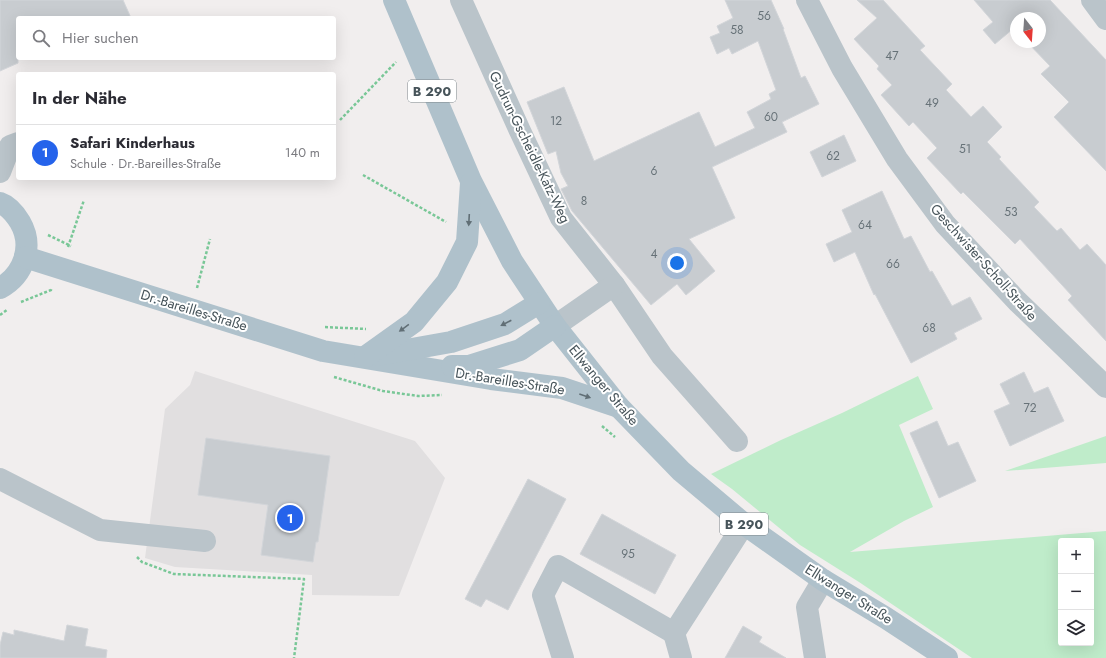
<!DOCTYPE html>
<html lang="de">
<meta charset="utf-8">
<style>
body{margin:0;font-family:Jost,sans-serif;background:#f2f2f3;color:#2b2b33}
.controls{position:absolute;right:12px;bottom:12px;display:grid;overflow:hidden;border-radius:4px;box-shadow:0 4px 16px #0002}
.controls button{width:36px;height:36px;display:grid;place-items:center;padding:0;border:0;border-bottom:1px solid #e1e1e2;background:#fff;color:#2b2b33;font:20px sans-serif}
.compass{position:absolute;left:1010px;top:12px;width:36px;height:36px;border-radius:50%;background:#fff;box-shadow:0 4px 16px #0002;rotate:163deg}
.you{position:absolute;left:677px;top:263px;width:14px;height:14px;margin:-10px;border:3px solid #fff;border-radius:50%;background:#1a73e8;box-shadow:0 0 0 6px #1a73e833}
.badge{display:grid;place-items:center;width:26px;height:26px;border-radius:50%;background:#2563eb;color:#fff;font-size:13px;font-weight:700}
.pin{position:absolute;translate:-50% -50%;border:2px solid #fff;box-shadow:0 1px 4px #0006}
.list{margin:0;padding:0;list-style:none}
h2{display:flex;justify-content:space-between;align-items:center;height:52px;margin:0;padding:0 16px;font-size:17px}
h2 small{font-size:13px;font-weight:400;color:#7c7c81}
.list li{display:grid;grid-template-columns:26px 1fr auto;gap:12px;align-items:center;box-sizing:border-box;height:56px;padding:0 16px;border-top:1px solid #e1e1e2}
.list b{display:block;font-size:15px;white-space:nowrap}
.list p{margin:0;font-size:13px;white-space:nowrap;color:#7c7c81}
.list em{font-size:13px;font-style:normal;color:#7c7c81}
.icon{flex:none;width:22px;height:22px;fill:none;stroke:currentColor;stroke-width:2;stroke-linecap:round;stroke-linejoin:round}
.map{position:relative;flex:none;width:1106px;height:658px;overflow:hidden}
.search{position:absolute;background:#fff;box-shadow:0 4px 16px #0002;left:16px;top:16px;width:320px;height:44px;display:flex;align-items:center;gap:10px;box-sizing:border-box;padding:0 14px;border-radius:4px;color:#7c7c81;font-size:15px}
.panel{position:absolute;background:#fff;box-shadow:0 4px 16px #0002;left:16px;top:72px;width:320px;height:108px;border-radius:4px}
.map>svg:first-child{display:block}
.education{fill:#e1dfe0}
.green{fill:#bfecca;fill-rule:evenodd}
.building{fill:#c8ccd0;stroke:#d2d5d9}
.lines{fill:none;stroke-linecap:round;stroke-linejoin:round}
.path{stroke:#79c797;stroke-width:2.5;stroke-dasharray:3 2;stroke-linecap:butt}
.minor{stroke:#bac4ca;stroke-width:22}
.major{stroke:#afc1cb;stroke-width:22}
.oneway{fill:#616f76}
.labels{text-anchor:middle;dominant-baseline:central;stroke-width:4;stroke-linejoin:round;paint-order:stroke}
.number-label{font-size:12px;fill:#677278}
.shield{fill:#fff;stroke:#7e878c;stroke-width:1}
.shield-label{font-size:13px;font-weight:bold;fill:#47545a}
.street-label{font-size:14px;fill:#47545a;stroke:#fff}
</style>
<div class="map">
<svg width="1106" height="658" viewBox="0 0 1106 658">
<rect width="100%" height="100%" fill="#f1eeee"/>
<polygon class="education" points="195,371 415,441 445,478 399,596 312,595 312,575 175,567 145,558 165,409 190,385"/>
<g class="green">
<path d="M918 376 933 409 899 425 933 507 904 521 850 552 1106 531V658H972L859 582 800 545 732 489 711 474 781 440 842 413ZM1061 541H1091V643H1061Z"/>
<polygon points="1106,436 1106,463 1005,471"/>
</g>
<g class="building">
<polygon points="0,0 123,0 131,18 18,18 18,63 0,71"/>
<polygon points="725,0 771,0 784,29 783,29 801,78 805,76 819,104 782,122 787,132 712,167 735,218 689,239 715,271 686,295 677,284 651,305 572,211 561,189 568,186 561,173 556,151 548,154 527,102 564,87 594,161 699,112 715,147 755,128 747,112 771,99 769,94 776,90 758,41 732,54 729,48 717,54 710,37 720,33 717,26 733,18"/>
<polygon points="857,0 883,0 925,46 920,50 952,84 946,90 971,117 983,106 1002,127 987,142 1001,157 999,159 1039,202 1034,207 1057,231 1061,228 1080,250 1087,244 1106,265 1106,341 1068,300 1072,296 1020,239 1015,244 963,192 961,194 927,158 937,148 913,122 909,126 881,95 892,85 877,69 879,66 854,39 877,18"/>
<polygon points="974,0 1050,0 1106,60 1106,171 1054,117 1069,102 1041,74 1050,66 1027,42 1040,42 1040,18 1016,18 1016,31 1014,28 995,44 983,30 993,22"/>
<polygon points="844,135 856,161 822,177 810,152"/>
<polygon points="882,191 904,239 911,236 930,272 932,271 952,306 970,297 982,319 954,333 957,339 911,363 875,294 874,295 855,252 834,262 826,244 852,232 842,210"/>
<polygon points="1024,372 1034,393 1048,387 1064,421 1010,446 994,411 1010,404 1000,384"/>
<polygon points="937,421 948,446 958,442 976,481 939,498 910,433"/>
<polygon points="206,438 330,456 318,542 316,542 313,562 261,555 268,505 198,495"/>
<polygon points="528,479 566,499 508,610 486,599 481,607 465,599"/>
<polygon points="602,514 676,555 655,594 580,554"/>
<polygon points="67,625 88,629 85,646 107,650 106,658 0,658 0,645 3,632 14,635 14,630 64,641"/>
<polygon points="743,626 762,637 759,642 786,658 725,658"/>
</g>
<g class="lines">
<g class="path">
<polyline points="340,120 396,62"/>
<polyline points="363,175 446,222"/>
<polyline points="48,235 71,246"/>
<polyline points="68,247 84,200"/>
<polyline points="197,288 210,239"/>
<polyline points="21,302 51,290 51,289"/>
<polyline points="0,315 7,310"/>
<polyline points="325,327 366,329"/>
<polyline points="334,377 383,391 418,396 442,395"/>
<polyline points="602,426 615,437"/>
<polyline points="137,557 142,562 174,574 304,579 294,658"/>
</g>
<g class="minor">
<polyline points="461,0 520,131 561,218 614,285 662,356 737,441"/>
<polyline points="807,0 842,68 897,159 945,224 1017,301 1106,387"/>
<polyline points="1092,0 1106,19"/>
<polyline points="0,172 10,146 18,143"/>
<polyline points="555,326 614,285"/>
<polyline points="0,479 100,530 205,541"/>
<polyline points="563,658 543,595 558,566 674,633"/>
<polyline points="681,658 674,633 744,524"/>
<polyline points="815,658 807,607 823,580"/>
</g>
<g class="major">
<polyline points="394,0 471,181 512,261 555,326 619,407 681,471 744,524 823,580 886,618 947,658"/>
<path d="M0 203C9 206 15 214 20 222 34 246 24 275 0 288"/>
<polyline points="25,257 323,351 491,379 562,388 619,407"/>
<polyline points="378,355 451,342 505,324 539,303"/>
<polyline points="365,357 414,322 447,282 467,242 471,183"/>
<polyline points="452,366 469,366 520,350 555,326"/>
</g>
</g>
<defs><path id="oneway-solid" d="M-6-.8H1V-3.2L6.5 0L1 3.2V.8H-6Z"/></defs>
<g class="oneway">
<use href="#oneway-solid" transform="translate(469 220) rotate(93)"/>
<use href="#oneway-solid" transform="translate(506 323) rotate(153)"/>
<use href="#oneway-solid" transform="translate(404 328) rotate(144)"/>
<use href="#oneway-solid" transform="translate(585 396) rotate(19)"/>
</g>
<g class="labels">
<g class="number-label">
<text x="764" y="16">56</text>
<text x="737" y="30">58</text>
<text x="892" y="56">47</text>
<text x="932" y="103">49</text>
<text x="771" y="117">60</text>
<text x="556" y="121">12</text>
<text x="965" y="149">51</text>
<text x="833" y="156">62</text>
<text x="654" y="171">6</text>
<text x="584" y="201">8</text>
<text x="1011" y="212">53</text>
<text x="865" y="225">64</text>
<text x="654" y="254">4</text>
<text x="893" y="264">66</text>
<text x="929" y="328">68</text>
<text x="1030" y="408">72</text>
<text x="628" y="554">95</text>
</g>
<g class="shield">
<rect x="408" y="80" width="48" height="22" rx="3"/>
<rect x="720" y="513" width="48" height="22" rx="3"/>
</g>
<g class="shield-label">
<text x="432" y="91">B 290</text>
<text x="744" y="524">B 290</text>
</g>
<g class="street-label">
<text transform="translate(530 147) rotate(64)">Gudrun-Gscheidle-Katz-Weg</text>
<text transform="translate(984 262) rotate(48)">Geschwister-Scholl-Straße</text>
<text transform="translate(194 310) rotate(17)">Dr.-Bareilles-Straße</text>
<text transform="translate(510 381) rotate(9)">Dr.-Bareilles-Straße</text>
<text transform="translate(604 385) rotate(50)">Ellwanger Straße</text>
<text transform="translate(849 594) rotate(32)">Ellwanger Straße</text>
</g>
</g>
</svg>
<div class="controls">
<button>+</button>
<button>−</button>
<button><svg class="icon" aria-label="layers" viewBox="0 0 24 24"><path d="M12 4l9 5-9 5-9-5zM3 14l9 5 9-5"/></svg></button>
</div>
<svg class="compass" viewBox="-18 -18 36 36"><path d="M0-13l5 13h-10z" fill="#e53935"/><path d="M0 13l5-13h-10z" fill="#7c7c81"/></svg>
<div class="you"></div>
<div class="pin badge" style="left:290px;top:518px">1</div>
<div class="search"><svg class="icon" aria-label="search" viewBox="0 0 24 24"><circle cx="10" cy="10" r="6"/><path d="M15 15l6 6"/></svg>Hier suchen</div>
<section class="panel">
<h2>In der Nähe<small></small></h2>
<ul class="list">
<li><span class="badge">1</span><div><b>Safari Kinderhaus</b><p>Schule · Dr.-Bareilles-Straße</p></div><em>140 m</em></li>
</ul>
</section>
</div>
